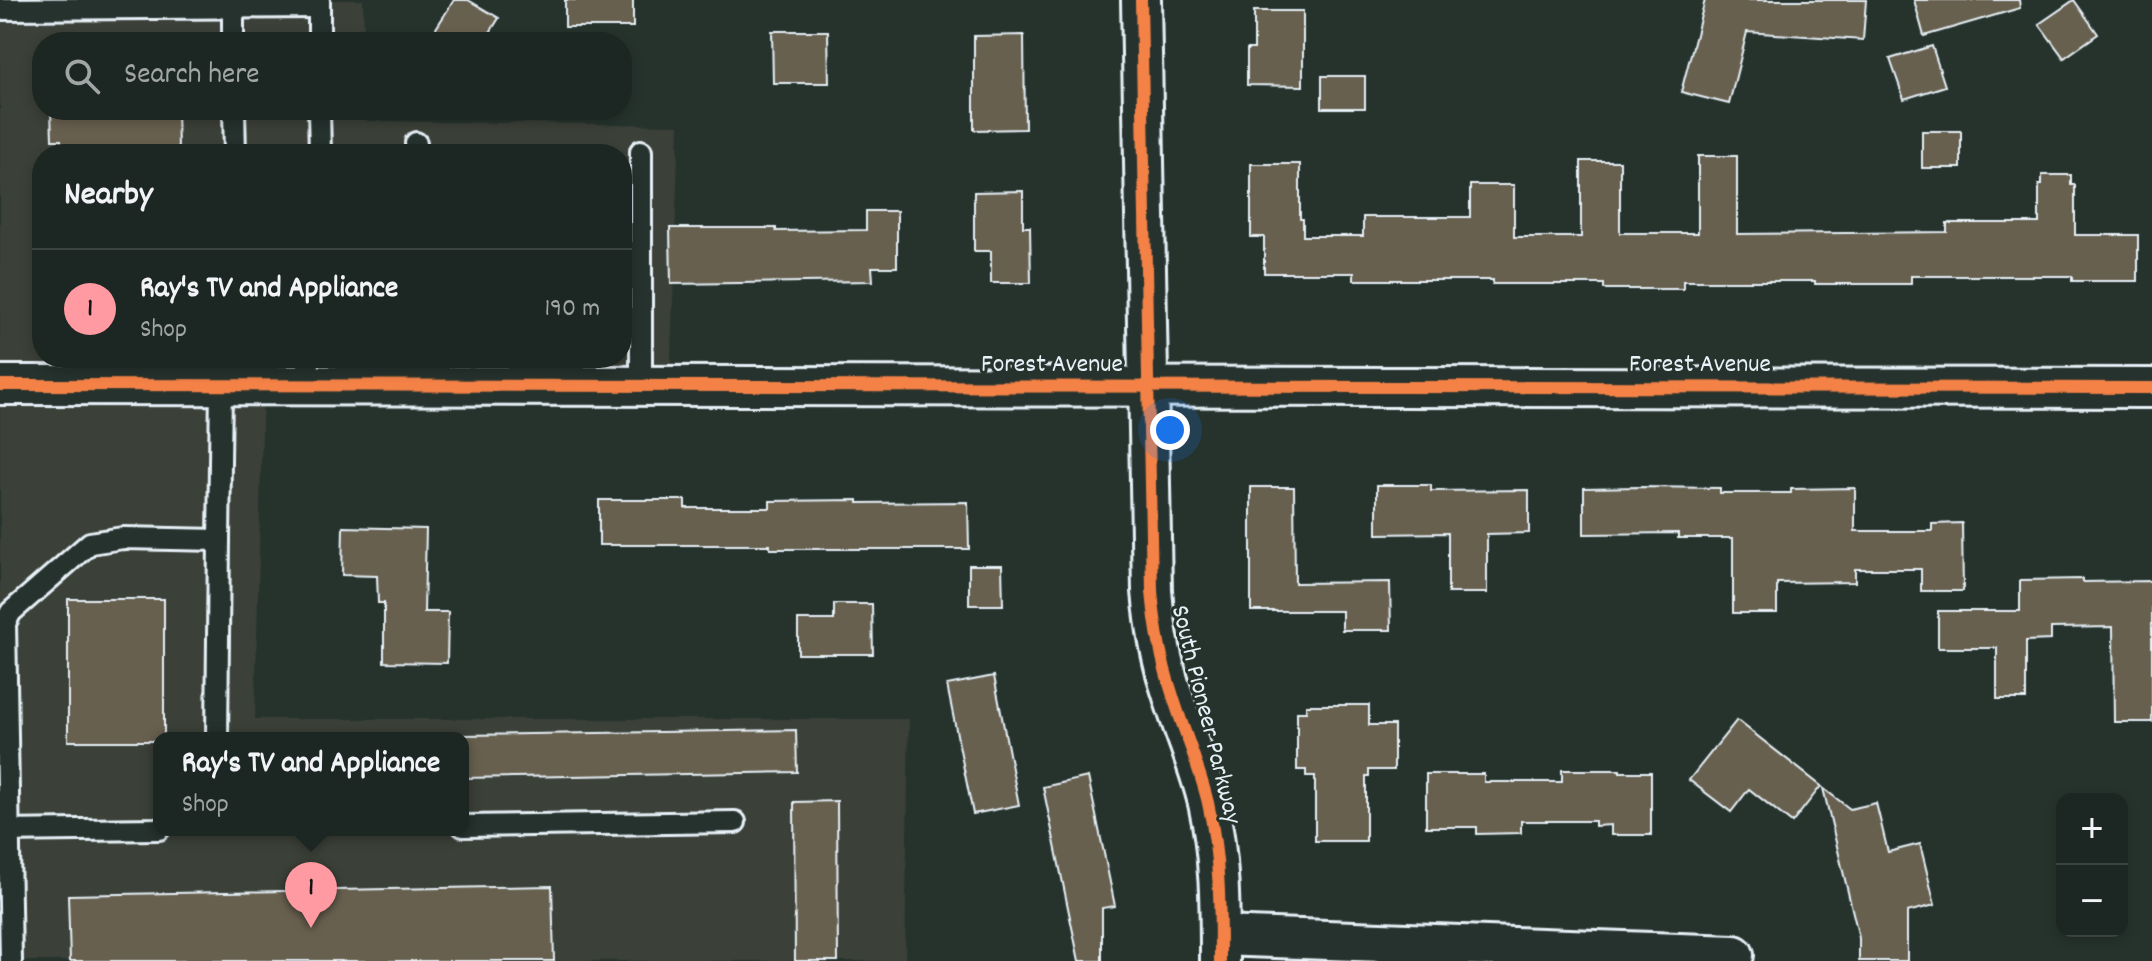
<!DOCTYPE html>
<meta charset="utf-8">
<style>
body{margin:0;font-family:Dekko,sans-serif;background:#252e2a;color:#f1f3f6}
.controls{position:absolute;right:24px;bottom:24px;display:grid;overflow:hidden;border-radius:16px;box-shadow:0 4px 12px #0003}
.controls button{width:72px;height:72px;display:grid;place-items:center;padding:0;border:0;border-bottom:2px solid #3a4340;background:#1c2622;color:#f1f3f6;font:40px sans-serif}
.you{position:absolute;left:1170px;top:430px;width:28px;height:28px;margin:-20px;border:6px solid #fff;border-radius:50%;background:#1a73e8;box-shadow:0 0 0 12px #1a73e833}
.badge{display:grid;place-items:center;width:52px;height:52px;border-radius:50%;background:#ff9aa2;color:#111;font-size:26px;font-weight:700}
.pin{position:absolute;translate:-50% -66px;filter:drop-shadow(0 2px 4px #0008)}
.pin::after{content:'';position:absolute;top:42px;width:28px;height:24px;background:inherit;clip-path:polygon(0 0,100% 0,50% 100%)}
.popup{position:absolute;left:153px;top:732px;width:316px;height:104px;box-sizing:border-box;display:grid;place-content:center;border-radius:16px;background:#1c2622;filter:drop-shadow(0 2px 6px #0005);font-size:26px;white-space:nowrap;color:#a0a5a5}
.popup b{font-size:30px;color:#f1f3f6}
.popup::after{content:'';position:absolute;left:50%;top:100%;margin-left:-16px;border:16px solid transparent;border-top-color:#1c2622}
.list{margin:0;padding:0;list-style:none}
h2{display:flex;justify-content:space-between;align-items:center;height:104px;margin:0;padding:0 32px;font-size:34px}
h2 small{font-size:26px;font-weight:400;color:#a0a5a5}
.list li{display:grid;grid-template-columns:52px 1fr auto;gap:24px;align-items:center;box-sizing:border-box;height:120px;padding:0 32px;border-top:2px solid #3a4340}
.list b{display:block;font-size:30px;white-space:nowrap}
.list p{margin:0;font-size:26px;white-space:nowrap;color:#a0a5a5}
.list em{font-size:26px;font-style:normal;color:#a0a5a5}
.icon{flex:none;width:44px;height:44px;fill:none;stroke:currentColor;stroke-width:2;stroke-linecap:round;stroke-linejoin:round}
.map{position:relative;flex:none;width:2152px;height:961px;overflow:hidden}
.search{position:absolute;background:#1c2622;box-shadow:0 4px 12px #0003;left:32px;top:32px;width:600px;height:88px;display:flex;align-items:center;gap:20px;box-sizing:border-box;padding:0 28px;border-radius:32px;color:#a0a5a5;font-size:30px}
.panel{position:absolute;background:#1c2622;box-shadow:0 4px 12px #0003;left:32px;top:144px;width:600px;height:224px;border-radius:32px}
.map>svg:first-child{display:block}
.built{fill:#3a4138;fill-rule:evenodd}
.building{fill:#676150;stroke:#e8f1f8;stroke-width:2}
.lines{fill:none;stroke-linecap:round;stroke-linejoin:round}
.lane-casing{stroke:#e8f1f8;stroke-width:26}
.street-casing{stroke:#e8f1f8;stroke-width:44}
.lane{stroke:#26332d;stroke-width:20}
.street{stroke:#26332d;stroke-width:38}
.cycleway-casing{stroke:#26332d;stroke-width:17}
.cycleway{stroke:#f48246;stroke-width:12}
.labels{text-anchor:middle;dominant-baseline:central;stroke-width:6;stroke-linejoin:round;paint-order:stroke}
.street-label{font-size:26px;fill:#e8f1f8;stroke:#26332d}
</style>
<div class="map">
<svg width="2152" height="961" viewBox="0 0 2152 961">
<rect width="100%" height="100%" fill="#26332d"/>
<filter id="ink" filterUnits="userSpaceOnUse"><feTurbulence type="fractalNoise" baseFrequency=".0125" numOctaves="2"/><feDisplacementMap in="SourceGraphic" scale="16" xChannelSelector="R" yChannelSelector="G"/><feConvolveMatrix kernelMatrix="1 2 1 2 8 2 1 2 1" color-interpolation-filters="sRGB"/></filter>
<g filter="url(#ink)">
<path class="built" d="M0 0H363L364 42H42V110H366L367 121 679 125 670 386H263L255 719H909L905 961H0ZM42 154H622V358H42ZM159 738H463V830H159Z"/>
<g class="building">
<polygon points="454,0 468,0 499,18 484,42 454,42 435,30"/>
<rect x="565" y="0" width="68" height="27"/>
<polygon points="1705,0 1866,0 1863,40 1747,32 1729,104 1681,92"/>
<polygon points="1914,0 2019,0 2020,8 1924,36"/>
<polygon points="2074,0 2098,34 2064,58 2039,24"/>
<polygon points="1254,11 1303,11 1303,86 1247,85 1247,49 1254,49"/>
<polygon points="772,31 828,31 829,83 773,83"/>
<polygon points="1024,35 1025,129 974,130 974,36"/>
<polygon points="1932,46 1945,86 1904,99 1890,59"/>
<rect x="1322" y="76" width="43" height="32"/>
<polygon points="51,110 177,110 178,148 159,149 159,154 61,154 61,140 52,140"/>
<rect x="1922" y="131" width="39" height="37"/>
<polygon points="1698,156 1737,156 1737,234 1947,232 1947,223 2039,223 2039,185 2042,185 2042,175 2071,175 2071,185 2075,185 2075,235 2138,235 2138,281 2072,281 2072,276 1911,276 1911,284 1815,284 1815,281 1683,281 1683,289 1604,289 1604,284 1493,284 1493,280 1354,280 1354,273 1264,273 1264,237 1251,237 1251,164 1300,164 1300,219 1303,219 1303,236 1363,236 1363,217 1470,217 1470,185 1514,185 1514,237 1581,237 1581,161 1620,161 1620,233 1698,233"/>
<polygon points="1023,191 1023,227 1030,227 1031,283 991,283 991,251 974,251 974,192"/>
<polygon points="866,211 897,211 897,267 872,267 873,281 671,284 670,228 776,228 776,231 866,230"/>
<polygon points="1377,485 1431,485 1431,491 1529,490 1529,533 1487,534 1487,593 1448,593 1448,533 1377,534"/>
<polygon points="1251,487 1294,487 1295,583 1390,582 1391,630 1342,630 1342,611 1251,611"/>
<polygon points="1639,487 1720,488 1720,493 1791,493 1791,489 1855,488 1855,531 1932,531 1932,524 1962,523 1963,591 1921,591 1921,569 1855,569 1855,582 1777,583 1777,613 1733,613 1733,538 1678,538 1678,533 1584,534 1584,488"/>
<polygon points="599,500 685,500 685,508 770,508 770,501 858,500 858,503 968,502 969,549 770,549 770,545 599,545"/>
<polygon points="343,527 426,529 424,612 448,612 447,663 384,662 384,603 378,603 377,576 342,575"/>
<polygon points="969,565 1002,565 1003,605 969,605"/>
<polygon points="2082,579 2082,582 2152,581 2152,722 2114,722 2113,627 2051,628 2051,640 2026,641 2026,699 1997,699 1997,648 1938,648 1938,611 2020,611 2020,580"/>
<polygon points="68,599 164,599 164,738 159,738 159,741 68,741"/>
<polygon points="834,604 872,604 873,654 798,654 798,620 834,620"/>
<polygon points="994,676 1019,805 973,814 947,685"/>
<polygon points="1306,705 1369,705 1369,725 1394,725 1394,770 1369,770 1369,776 1366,776 1366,841 1315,841 1315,776 1306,776 1306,770 1297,770 1297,712 1306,712"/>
<polygon points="1737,720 1821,786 1792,823 1749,789 1731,812 1689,780"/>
<polygon points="796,730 797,772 463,778 463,735"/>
<polygon points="1562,770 1620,770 1620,772 1651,772 1651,835 1611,835 1611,825 1595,826 1595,821 1521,821 1521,833 1477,834 1477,827 1426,827 1426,774 1484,774 1484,782 1562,782"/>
<polygon points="1088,777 1115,906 1102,908 1102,961 1079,961 1043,787"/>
<polygon points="1823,788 1850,809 1876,803 1888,852 1920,844 1935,905 1907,912 1907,961 1859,961 1859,938"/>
<polygon points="837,801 838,961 795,961 794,802"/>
<polygon points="552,886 554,961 70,961 68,895"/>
</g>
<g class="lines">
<defs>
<g id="lane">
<polyline points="319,0 319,42"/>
<polyline points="233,8 233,42"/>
<polyline points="0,9 319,7"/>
<polyline points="234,110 235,154"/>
<polyline points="319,110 320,154"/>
<polyline points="416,143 416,154"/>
<polyline points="641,151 641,386"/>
<polyline points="417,358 417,386"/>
<polyline points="300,386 311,358"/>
<polyline points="217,738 219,540"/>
<polyline points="463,826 735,822"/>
<polyline points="0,831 159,829"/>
<polyline points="11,961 5,623 11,612 90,543 123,538 219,540 221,386"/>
</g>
<g id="street">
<path d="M1141 0 1152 591C1155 626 1161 660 1172 693 1183 730 1199 765 1208 803 1220 855 1220 908 1220 961"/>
<polyline points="0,385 2152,388"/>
<polyline points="1220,936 1734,955"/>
</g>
</defs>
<use href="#lane" class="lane-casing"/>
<use href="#street" class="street-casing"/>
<use href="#lane" class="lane"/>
<use href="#street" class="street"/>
<defs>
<g id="cycleway">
<path d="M1141 0 1152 591C1155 626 1161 660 1172 693 1183 730 1199 765 1208 803 1220 855 1220 908 1220 961"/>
<polyline points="0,385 2152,388"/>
</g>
</defs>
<use href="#cycleway" class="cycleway-casing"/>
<use href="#cycleway" class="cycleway"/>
</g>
</g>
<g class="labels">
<g class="street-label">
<text x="1052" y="365">Forest Avenue</text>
<text x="1700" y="365">Forest Avenue</text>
<text transform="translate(1205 715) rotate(76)">South Pioneer Parkway</text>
</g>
</g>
</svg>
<div class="controls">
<button>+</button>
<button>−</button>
</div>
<div class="you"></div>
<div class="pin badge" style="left:311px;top:928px">1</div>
<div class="popup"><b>Ray's TV and Appliance</b>Shop</div>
<div class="search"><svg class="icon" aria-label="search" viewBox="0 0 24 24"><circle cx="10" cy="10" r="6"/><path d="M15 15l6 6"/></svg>Search here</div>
<section class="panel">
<h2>Nearby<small></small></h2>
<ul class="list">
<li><span class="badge">1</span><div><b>Ray's TV and Appliance</b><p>Shop</p></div><em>190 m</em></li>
</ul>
</section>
</div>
